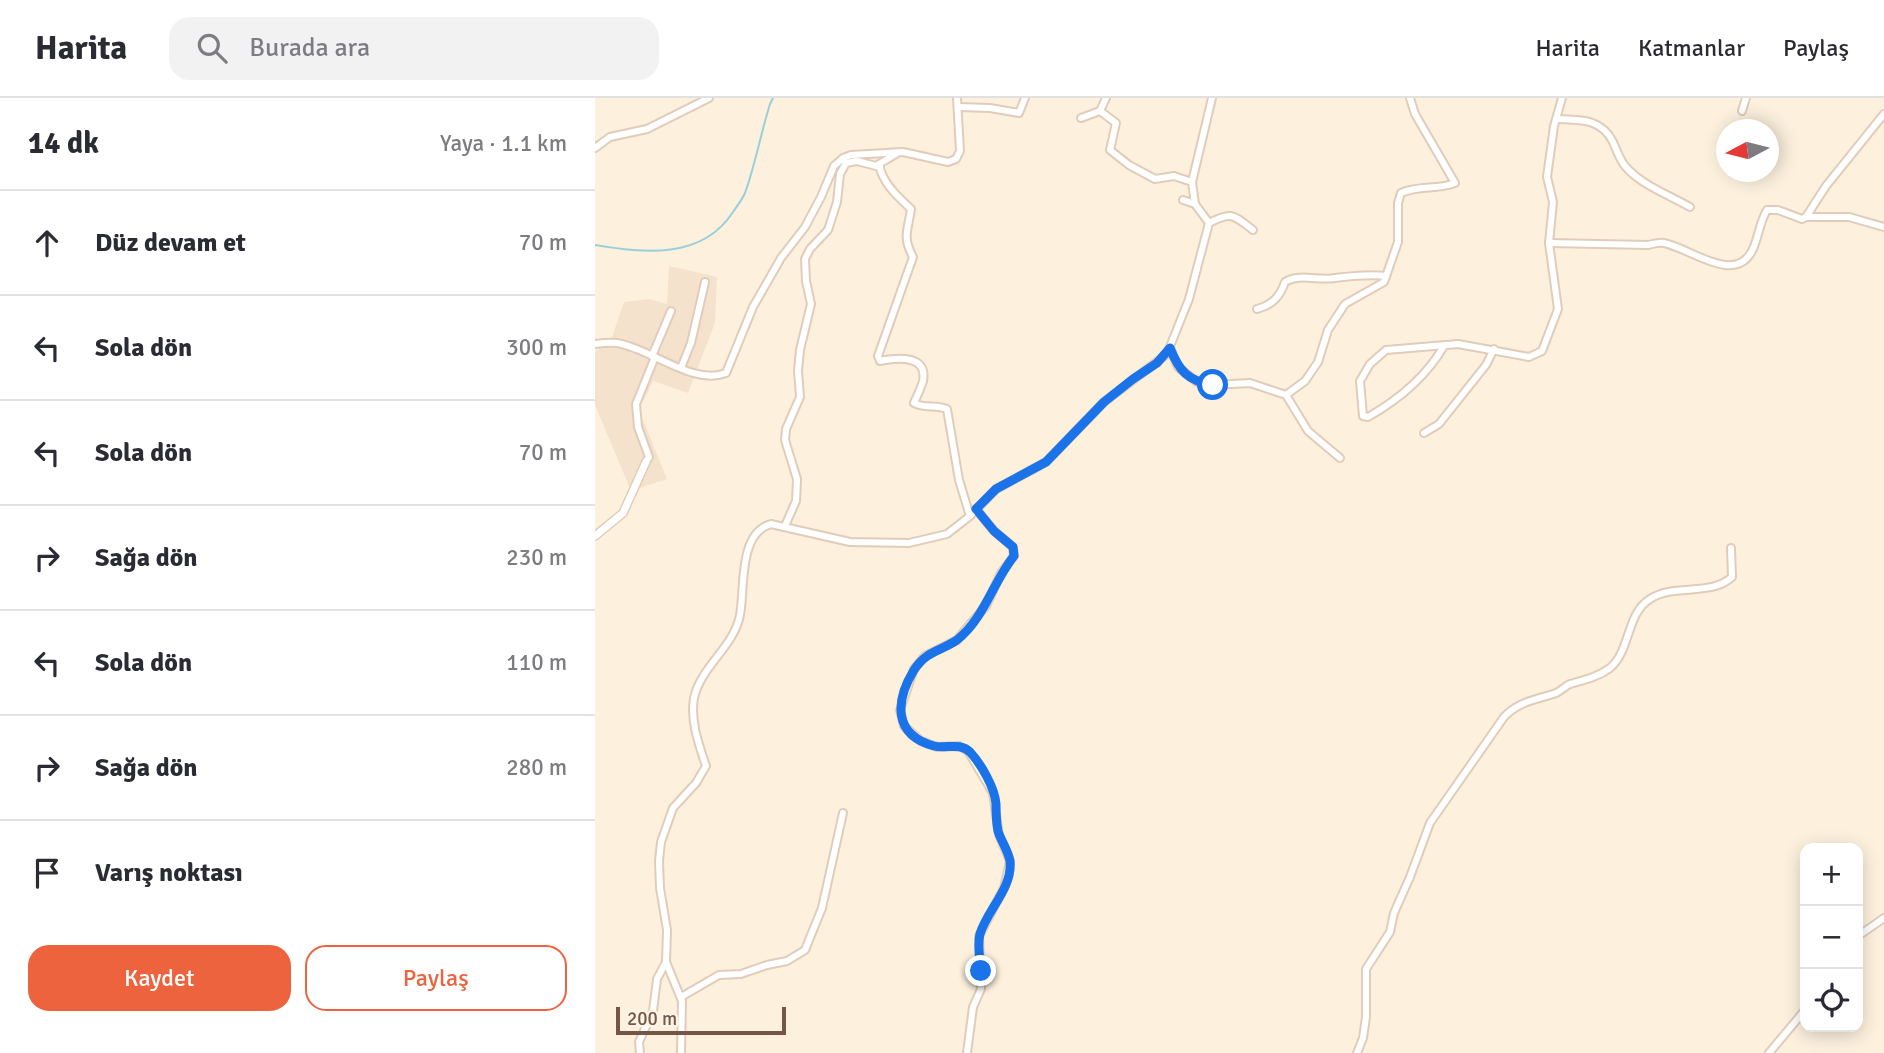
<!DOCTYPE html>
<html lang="tr">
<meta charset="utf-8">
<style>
body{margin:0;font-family:Signika,sans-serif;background:#f2f2f3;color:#2b2b33}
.controls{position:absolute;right:21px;bottom:21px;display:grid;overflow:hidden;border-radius:14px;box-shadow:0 4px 18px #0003}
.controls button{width:63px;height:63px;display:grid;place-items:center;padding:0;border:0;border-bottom:2px solid #e1e1e2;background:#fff;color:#2b2b33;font:35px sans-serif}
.compass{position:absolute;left:1121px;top:21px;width:63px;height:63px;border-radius:50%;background:#fff;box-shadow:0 4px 18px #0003;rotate:263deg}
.scale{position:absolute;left:21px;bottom:18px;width:170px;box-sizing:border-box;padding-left:7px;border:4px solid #735646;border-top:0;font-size:19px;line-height:24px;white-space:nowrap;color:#735646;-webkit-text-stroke:5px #fff4e5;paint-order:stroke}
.stop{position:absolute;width:21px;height:21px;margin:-16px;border:5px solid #1a73e8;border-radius:50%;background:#fff}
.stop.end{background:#1a73e8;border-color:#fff;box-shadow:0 2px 7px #0008}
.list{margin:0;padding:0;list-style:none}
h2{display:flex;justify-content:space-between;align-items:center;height:91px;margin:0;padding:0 28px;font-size:30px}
h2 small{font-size:23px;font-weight:400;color:#7c7c81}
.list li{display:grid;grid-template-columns:46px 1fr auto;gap:21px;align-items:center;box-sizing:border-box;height:105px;padding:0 28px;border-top:2px solid #e1e1e2}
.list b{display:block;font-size:26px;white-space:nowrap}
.list em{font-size:23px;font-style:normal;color:#7c7c81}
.actions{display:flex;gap:14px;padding:21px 28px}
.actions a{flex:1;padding:16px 0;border:2px solid #ec633e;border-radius:21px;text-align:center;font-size:24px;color:#ec633e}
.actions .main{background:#ec633e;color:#fff}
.icon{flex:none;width:38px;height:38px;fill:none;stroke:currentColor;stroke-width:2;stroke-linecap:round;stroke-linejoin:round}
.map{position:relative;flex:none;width:1289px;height:955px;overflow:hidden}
header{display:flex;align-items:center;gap:42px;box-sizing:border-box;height:98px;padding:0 35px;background:#fff;border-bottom:2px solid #e1e1e2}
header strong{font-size:33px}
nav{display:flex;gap:38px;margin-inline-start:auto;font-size:24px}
.search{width:490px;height:63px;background:#f2f2f3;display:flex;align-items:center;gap:18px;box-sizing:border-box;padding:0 24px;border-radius:21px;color:#7c7c81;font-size:26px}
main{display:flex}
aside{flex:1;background:#fff}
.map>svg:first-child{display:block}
.residential{fill:#f5e2cc}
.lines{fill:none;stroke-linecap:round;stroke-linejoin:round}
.stream{stroke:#99cfd8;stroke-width:2}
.minor-casing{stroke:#e1ccba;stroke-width:10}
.tertiary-casing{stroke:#e1ccba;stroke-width:10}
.minor{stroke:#fff;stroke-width:6}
.tertiary{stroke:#fff;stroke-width:7}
.route{stroke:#1a73e8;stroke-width:9}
</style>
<header>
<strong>Harita</strong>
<div class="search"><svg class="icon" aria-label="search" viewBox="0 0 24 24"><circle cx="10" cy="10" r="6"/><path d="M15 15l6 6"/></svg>Burada ara</div>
<nav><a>Harita</a><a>Katmanlar</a><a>Paylaş</a></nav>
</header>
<main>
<aside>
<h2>14 dk<small>Yaya · 1.1 km</small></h2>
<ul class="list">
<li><svg class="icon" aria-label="ahead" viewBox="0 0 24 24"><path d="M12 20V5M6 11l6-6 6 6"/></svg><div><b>Düz devam et</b></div><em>70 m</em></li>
<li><svg class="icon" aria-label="left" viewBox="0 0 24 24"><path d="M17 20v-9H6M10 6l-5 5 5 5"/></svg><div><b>Sola dön</b></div><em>300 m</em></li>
<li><svg class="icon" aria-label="left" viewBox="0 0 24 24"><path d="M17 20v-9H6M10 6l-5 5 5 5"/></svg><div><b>Sola dön</b></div><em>70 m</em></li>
<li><svg class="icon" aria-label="right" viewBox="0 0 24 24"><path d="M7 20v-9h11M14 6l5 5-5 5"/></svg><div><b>Sağa dön</b></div><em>230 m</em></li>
<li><svg class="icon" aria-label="left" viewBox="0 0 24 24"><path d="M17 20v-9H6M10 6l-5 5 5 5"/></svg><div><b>Sola dön</b></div><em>110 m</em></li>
<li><svg class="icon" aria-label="right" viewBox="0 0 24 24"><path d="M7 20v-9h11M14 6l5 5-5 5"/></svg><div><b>Sağa dön</b></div><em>280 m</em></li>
<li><svg class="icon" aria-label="arrive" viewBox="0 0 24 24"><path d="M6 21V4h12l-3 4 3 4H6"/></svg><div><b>Varış noktası</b></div></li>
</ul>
<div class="actions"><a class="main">Kaydet</a><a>Paylaş</a></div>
</aside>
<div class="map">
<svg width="1289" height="955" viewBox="0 0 1289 955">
<rect width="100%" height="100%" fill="#fdf1de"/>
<polygon class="residential" points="74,168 122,179 120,225 93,295 58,283 44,312 72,381 36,393 0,307 0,254 16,242 29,204 55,201 72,206"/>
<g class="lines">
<path class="stream" d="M0 147C49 155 107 162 138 114 142 108 147 102 150 95 160 67 166 35 175 6L178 0"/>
<defs>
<g id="minor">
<polyline points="511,0 505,13 521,25 515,52 534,67 560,81 579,78 597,84"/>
<polyline points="363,9 395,10 424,15 430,0"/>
<polyline points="1147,13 1151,0"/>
<polyline points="486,20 505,13"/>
<path d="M962 21C985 22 1006 20 1018 44 1021 51 1025 62 1030 68 1046 87 1074 97 1095 109"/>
<polyline points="0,50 15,39 52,31 114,0"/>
<path d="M301 56 284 66C287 85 303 99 316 111 313 132 307 139 318 159L283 258 285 263C301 260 333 256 328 283 326 290 322 298 319 305 329 311 341 306 352 311L364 382 375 418"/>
<polyline points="588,102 600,106"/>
<polyline points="1211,119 1254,119 1289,129"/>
<path d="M614 125C637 113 638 117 658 132"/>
<path d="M954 145 1053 147C1058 146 1064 144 1069 145 1095 150 1139 187 1157 153 1164 139 1164 125 1172 112H1183L1207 121 1211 119 1231 88 1289 16"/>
<path d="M662 211C677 207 685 199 690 184 704 175 724 183 740 180 758 178 773 176 791 178"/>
<path d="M0 246C7 245 15 244 22 245 55 250 98 288 131 275L158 209 186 160 210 129 226 99 239 68 248 60 256 57 308 54 353 64 361 61 365 53 362 0"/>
<path d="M849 248C831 279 803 302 773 319L768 318 765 283 775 266 791 252 863 246 934 259 947 253 963 211 954 145 958 104 952 79 959 28 967 0"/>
<polyline points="575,250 583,269 602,284 618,287 655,285 691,297 713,333 745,360"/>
<polyline points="57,258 76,213"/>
<polyline points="86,270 96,245 110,184"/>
<path d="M691 297 710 283 723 264 733 232 750 206 789 184 803 144V105L806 95C823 87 843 92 860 85L820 16 815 0"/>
<polyline points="829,335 844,326 891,267 899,251"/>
<polyline points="51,364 54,359 43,329 41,306 60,259"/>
<polyline points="190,428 201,403 202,381 190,342 191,331 205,299 203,273 205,252 216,206 211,183 210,161 215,151 233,132 242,104 245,76 251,65 262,63 285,69"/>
<polyline points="1263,838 1289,820"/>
<polyline points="71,864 87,903 86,955"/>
<polyline points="86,899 124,877 146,876 172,867 192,863 210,852 227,810 248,715"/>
<path d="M45 955 44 944 58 913 62 881 71 864 72 832 65 790 64 763 66 744 78 710 101 685 111 668C104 647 95 623 99 600 106 568 139 549 145 517 150 491 143 435 176 426L255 444 314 445 352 436 375 418 401 391 451 364 509 304 572 256 594 201 614 125 600 106 597 84 617 0"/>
<polyline points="372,955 378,909 386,891 384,838 409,790 415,763 404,737 398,695 373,653 364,648 342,649 326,643 309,628 305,612 319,571 330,558 362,542 376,525 391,508 406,475 419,458 418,449 399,433 381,411"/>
<path d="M762 955 768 940 771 919V871L795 834 799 815 815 779 835 725 909 619C924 603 941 602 961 595 966 593 970 588 975 586 989 582 1003 579 1015 570 1036 552 1031 516 1055 501 1079 485 1115 499 1137 479L1136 450"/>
<polyline points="1174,955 1210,912"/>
</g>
<polyline id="tertiary" points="0,438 28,415 51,364"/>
</defs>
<use href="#minor" class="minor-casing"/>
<use href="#tertiary" class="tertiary-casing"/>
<use href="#minor" class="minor"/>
<use href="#tertiary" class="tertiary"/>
</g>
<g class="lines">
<path class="route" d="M386 873C385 862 382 847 385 836 392 812 418 790 415 763 413 752 406 743 403 733 401 723 401 716 401 706 400 690 386 666 375 654 365 644 351 651 339 648 298 637 300 603 319 572 331 553 346 553 362 542 389 521 398 484 419 458L418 449 399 433 381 411 401 391 451 364 509 304 538 281 562 265 575 250C584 273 593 283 618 287"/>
</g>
</svg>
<div class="controls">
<button>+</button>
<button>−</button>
<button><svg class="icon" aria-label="locate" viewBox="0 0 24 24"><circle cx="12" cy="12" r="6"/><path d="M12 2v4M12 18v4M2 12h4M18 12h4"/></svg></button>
</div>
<svg class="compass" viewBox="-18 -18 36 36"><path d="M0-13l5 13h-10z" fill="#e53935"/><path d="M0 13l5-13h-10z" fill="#7c7c81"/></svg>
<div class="scale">200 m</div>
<div class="stop" style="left:618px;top:287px"></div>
<div class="stop end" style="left:386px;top:873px"></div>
</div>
</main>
